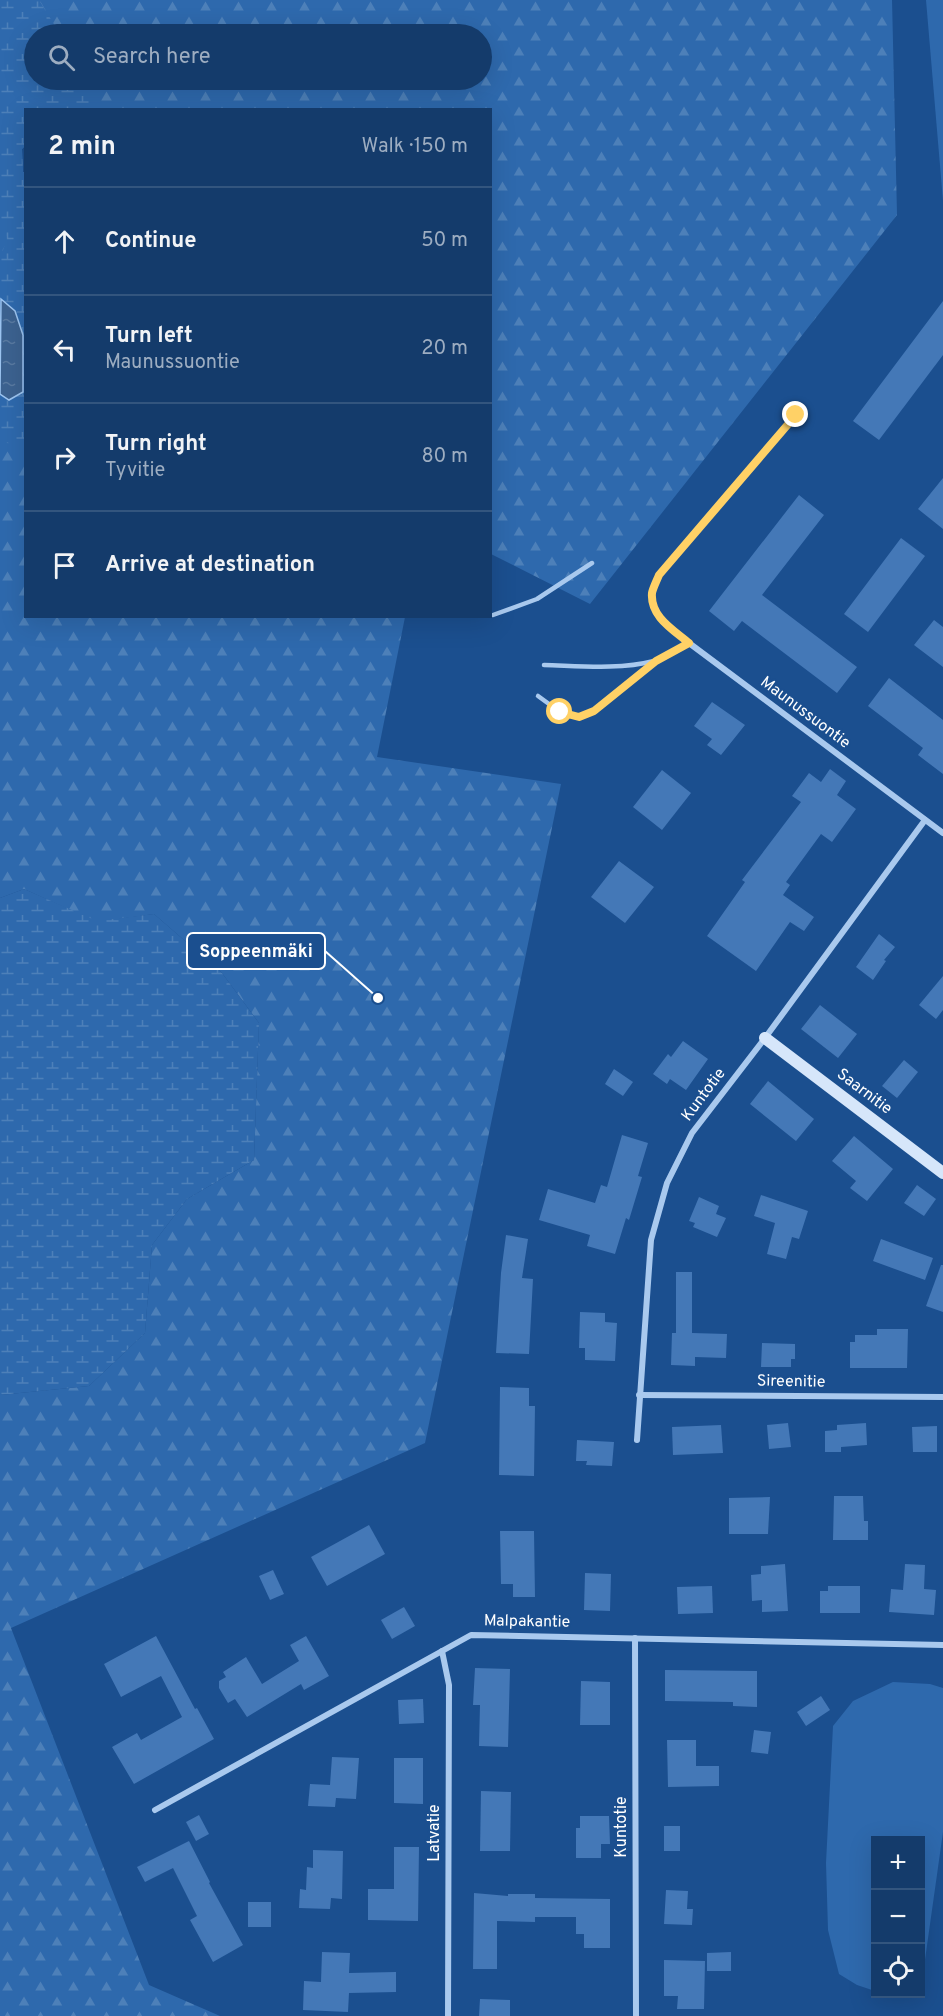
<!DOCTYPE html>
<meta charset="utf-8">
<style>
body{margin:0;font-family:Overpass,sans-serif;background:#1d4271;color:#f1f3f6}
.controls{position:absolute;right:18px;bottom:18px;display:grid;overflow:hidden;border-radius:0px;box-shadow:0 6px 24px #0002}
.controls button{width:54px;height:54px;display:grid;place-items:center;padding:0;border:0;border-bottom:2px solid #33557e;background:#143b6b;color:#f1f3f6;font:30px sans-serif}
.stop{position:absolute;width:18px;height:18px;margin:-14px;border:4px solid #ffd166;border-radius:50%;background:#fff}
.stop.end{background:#ffd166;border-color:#fff;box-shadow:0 2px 6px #0008}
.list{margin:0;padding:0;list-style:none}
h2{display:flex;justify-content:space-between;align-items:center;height:78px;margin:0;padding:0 24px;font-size:26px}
h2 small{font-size:20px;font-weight:400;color:#9dadc1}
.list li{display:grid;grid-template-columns:39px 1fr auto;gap:18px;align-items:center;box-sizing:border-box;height:108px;padding:0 24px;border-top:2px solid #33557e}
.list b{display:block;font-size:22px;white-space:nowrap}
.list p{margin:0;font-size:20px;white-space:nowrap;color:#9dadc1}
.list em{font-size:20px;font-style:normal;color:#9dadc1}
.icon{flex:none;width:33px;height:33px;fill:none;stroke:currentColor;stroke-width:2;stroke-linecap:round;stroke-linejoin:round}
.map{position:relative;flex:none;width:943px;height:2016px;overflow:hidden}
.search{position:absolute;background:#143b6b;box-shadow:0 6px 24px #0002;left:24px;top:24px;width:468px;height:66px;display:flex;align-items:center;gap:15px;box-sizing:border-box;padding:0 21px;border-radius:33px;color:#9dadc1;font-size:22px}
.panel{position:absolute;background:#143b6b;box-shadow:0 6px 24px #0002;left:24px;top:108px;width:468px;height:510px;border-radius:0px}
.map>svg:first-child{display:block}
.forest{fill:url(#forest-firs);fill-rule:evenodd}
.wetland{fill:url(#wetland-marsh)}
.green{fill:#2e69ad}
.water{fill:url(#water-ripples);stroke:#9cc4f0;stroke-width:1.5}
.building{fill:#4478b7}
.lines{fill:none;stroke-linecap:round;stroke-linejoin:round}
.lane{stroke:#a9c9ee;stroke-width:4.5}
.street{stroke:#a9c9ee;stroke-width:6}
.secondary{stroke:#d6e6fa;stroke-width:12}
.route{stroke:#ffd166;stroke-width:8}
.labels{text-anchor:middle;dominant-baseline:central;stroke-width:4.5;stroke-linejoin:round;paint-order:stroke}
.street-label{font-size:16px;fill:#fff;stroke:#1b4f8f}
.leader{fill:none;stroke:#fff;stroke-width:2}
.callout-dot{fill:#fff;stroke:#1b4f8f;stroke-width:2}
.callout{fill:#1b4f8f;stroke:#fff;stroke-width:2}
.callout-label{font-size:18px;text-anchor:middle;font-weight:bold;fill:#fff}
</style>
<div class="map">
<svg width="943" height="2016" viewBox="0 0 943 2016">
<defs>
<pattern id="forest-firs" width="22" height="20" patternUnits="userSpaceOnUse" patternTransform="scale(1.5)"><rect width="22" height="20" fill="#2e69ad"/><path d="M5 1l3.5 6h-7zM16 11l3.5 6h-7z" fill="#4d80b9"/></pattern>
<pattern id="wetland-marsh" width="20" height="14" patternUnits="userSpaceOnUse" patternTransform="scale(1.5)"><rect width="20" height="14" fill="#2e69ad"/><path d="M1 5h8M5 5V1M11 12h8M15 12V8" fill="none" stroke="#4d80b9"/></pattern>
<pattern id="water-ripples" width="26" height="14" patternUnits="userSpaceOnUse" patternTransform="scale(1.5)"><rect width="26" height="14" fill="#3c6290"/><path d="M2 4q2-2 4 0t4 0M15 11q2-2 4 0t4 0" fill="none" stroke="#597aa1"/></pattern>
</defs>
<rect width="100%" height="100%" fill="#1b4f8f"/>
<path class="forest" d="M0 0H892L897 215 590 604 491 554 490 110H26L25 146 22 149 23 172 26 173V616L405 617 377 757 561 784 425 1443 11 1628 149 1985 220 2016H0V1395L89 1386 145 1333 152 1245 187 1199 254 1160 259 1023 222 973 154 914 97 922 24 889 0 898V394L9 400 0 300ZM34 34H482V80H34Z"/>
<g class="wetland">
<polygon points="0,0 39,0 60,34 34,34 34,80 82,80 93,109 26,110 25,146 22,149 23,172 26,173 25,448 0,441 0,394 9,400 1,299 0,300 0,258 7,239 0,215"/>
<polygon points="24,889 97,921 154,914 222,973 259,1023 254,1160 187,1199 152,1245 145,1333 89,1386 0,1395 0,898"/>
</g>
<g class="green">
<polygon points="926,0 943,0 943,201"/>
<polygon points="893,1682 930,1684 943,1688 943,1832 921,1988 920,1840 876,1840 875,1991 857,1985 839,1974 828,1930 826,1863 833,1726 853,1701"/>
</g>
<polygon class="water" points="1,299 15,311 23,335 23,392 9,400 0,394"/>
<g class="building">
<polygon points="943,301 943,355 879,440 853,421"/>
<polygon points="943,478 943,529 918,509"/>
<polygon points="799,495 824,515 762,595 857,667 837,693 742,621 734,631 709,611"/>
<polygon points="901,538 925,556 868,632 844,614"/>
<polygon points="934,620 943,627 943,667 914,645"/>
<polygon points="889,678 943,720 943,774 918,755 923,748 868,706"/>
<polygon points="712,702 745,725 721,755 707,745 712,739 694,726"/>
<polygon points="830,769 846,781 837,795 856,809 832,842 821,834 786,882 790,885 783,895 814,917 804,931 790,922 756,971 707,936 745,882 742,880 801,802 792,796 809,773 821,782"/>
<polygon points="662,770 691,793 662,830 633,807"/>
<polygon points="619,861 654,887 625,923 591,897"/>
<polygon points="879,934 895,947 884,960 886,961 873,980 856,967"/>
<polygon points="943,976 943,1010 936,1019 919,1005"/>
<polygon points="820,1005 857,1034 838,1058 801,1029"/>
<polygon points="683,1041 708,1059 686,1090 670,1079 667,1084 653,1074 668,1054 671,1057"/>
<polygon points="904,1060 918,1072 897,1098 882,1086"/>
<polygon points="614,1069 633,1082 623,1096 605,1084"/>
<polygon points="768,1081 814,1119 796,1141 750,1104"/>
<polygon points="622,1135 648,1143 638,1176 642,1177 629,1220 626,1218 615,1254 587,1246 590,1235 539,1220 548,1189 595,1203 601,1185 607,1187"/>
<polygon points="854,1136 893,1169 867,1201 850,1188 856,1181 832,1161"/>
<polygon points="917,1185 936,1199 924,1216 904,1203"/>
<polygon points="761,1195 808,1211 799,1239 792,1237 786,1259 767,1254 775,1223 754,1216"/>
<polygon points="699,1197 719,1206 716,1214 726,1218 717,1237 693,1227 695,1223 689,1221"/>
<polygon points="506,1235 528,1239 522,1278 533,1279 529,1354 496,1353 501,1273"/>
<polygon points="881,1239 933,1258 925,1280 873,1261"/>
<polygon points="941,1265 943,1265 943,1312 926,1306"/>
<polygon points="676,1272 692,1272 692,1333 727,1334 726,1358 695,1357 695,1366 671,1365 672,1333 676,1333"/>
<polygon points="580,1312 605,1313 605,1322 617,1323 615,1361 585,1360 585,1348 579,1348"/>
<polygon points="877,1329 908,1329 907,1368 850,1368 850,1342 855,1342 855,1335 877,1335"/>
<polygon points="762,1343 795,1344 795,1359 791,1359 791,1367 761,1367"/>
<polygon points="500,1387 529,1388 529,1406 535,1406 534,1476 499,1475"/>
<polygon points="788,1423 791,1447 769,1449 767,1425"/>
<polygon points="866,1423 867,1445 841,1447 841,1452 825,1452 825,1431 837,1430 837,1425"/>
<polygon points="721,1425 723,1453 673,1455 672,1427"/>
<polygon points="937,1426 937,1452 913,1452 912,1427"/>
<polygon points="577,1440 614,1442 612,1466 586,1465 587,1461 576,1461"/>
<polygon points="834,1496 863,1496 864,1521 868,1521 868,1540 833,1540"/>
<polygon points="770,1497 768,1534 729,1534 729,1498"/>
<polygon points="369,1525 385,1554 327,1586 311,1557"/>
<polygon points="500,1531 534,1531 535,1597 513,1597 513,1584 501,1584"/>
<polygon points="785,1564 788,1611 762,1612 762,1600 752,1601 751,1575 761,1574 761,1566"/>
<polygon points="905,1564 925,1565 924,1589 936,1590 934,1615 889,1612 891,1589 903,1590"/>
<polygon points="273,1570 284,1594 270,1600 259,1576"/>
<polygon points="585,1573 611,1574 610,1611 584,1610"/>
<polygon points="712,1586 713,1613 678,1614 677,1587"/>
<polygon points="828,1586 860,1586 860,1613 820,1613 820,1591 828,1591"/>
<polygon points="404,1607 415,1626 392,1639 381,1620"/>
<polygon points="156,1636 195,1709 197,1708 214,1739 134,1784 112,1747 137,1733 141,1740 182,1717 161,1676 121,1697 104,1664"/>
<polygon points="306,1636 329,1676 304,1690 301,1684 247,1717 235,1699 228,1703 219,1688 219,1681 226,1677 223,1672 246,1657 262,1684 299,1661 290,1645"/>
<polygon points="475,1668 510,1669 508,1747 479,1746 480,1705 473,1705"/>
<polygon points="665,1670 757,1671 757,1707 733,1706 733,1702 665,1701"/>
<polygon points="581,1681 610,1682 610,1725 580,1725"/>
<polygon points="821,1696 830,1710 806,1726 797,1712"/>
<polygon points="423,1699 424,1723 399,1724 398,1700"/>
<polygon points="754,1730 771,1732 768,1754 751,1752"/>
<polygon points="667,1740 696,1740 696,1766 719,1766 719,1786 668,1787"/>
<polygon points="332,1757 359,1758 356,1799 336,1798 335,1807 308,1806 310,1784 330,1785"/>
<polygon points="394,1758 423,1758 423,1804 394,1803"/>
<polygon points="481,1791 511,1792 510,1851 480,1851"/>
<polygon points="199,1815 209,1834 196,1841 186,1822"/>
<polygon points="580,1816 609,1816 610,1844 601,1844 601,1858 576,1858 576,1828 580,1828"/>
<rect x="664" y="1826" width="16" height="25"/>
<polygon points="189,1841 210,1882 209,1883 243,1945 213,1962 190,1920 197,1916 173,1868 145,1882 137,1867"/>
<polygon points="394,1847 419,1847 418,1921 368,1920 368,1889 394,1889"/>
<polygon points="313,1850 343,1851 342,1899 331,1898 330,1909 299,1908 300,1889 306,1890 307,1867 313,1868"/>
<polygon points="666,1890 688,1891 687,1909 693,1909 692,1925 664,1924"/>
<polygon points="474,1893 508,1896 508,1894 535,1894 535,1898 610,1899 610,1948 584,1948 584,1934 576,1934 576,1917 535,1917 535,1922 497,1921 497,1969 473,1969"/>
<rect x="248" y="1902" width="23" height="25"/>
<polygon points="322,1952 350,1953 349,1973 396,1972 396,1992 349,1993 348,2012 303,2010 304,1981 321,1982"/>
<polygon points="731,1952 731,1971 707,1971 707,1953"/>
<polygon points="664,1960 705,1961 704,2009 677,2009 678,1996 664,1996"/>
<polygon points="480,1999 510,2000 510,2016 479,2016"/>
</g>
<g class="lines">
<g class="lane">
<polyline points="493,615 537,599 592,563"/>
<path d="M544 665C580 666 619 670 654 661"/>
<polyline points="538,696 560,712 579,717 594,711 656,661 689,643"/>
</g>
<g class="street">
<path d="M796 415 659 575C657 580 653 588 652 594 650 617 674 630 689 643L943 833"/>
<polyline points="639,1395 943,1397"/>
<polyline points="637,1440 651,1240 667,1183 692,1133 765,1038 925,820"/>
<polyline points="635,1638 636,2016"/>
<polyline points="442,1651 449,1685 448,2016"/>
<polyline points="155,1810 471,1635 943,1645"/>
</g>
<polyline class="secondary" points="765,1038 943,1173"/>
</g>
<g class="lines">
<path class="route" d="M560 712 579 717 594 711 656 661 689 643C674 630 650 617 652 593 653 588 657 580 659 575L796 415"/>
</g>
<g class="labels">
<g class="street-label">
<text transform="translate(805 713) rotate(37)">Maunussuontie</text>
<text transform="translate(864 1092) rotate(37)">Saarnitie</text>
<text transform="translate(704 1095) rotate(-53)">Kuntotie</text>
<text transform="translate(791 1382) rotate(1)">Sireenitie</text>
<text transform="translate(527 1622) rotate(1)">Malpakantie</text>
<text transform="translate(622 1827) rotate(-90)">Kuntotie</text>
<text transform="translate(435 1833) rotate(-90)">Latvatie</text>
</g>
</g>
<path class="leader" d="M378 998L325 951"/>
<circle class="callout-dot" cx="378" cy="998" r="6"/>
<rect class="callout" x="187" y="933" width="138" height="36" rx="6"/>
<g class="callout-label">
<text x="256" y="957">Soppeenmäki</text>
</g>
</svg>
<div class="controls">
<button>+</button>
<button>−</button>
<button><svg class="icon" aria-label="locate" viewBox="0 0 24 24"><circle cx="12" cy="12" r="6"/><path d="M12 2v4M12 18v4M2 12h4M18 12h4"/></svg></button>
</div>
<div class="stop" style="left:560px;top:712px"></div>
<div class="stop end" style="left:796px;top:415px"></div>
<div class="search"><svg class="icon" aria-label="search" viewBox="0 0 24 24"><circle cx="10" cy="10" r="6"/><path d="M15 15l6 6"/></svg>Search here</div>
<section class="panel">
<h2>2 min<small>Walk · 150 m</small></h2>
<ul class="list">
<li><svg class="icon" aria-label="ahead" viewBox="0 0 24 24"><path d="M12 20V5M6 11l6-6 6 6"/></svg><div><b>Continue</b></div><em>50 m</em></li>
<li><svg class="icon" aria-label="left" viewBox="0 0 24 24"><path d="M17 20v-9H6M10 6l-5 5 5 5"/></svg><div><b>Turn left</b><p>Maunussuontie</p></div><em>20 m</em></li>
<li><svg class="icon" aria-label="right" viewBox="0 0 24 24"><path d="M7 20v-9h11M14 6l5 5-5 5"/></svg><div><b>Turn right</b><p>Tyvitie</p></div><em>80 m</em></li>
<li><svg class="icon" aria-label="arrive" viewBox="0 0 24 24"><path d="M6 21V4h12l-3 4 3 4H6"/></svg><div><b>Arrive at destination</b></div></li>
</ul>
</section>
</div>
